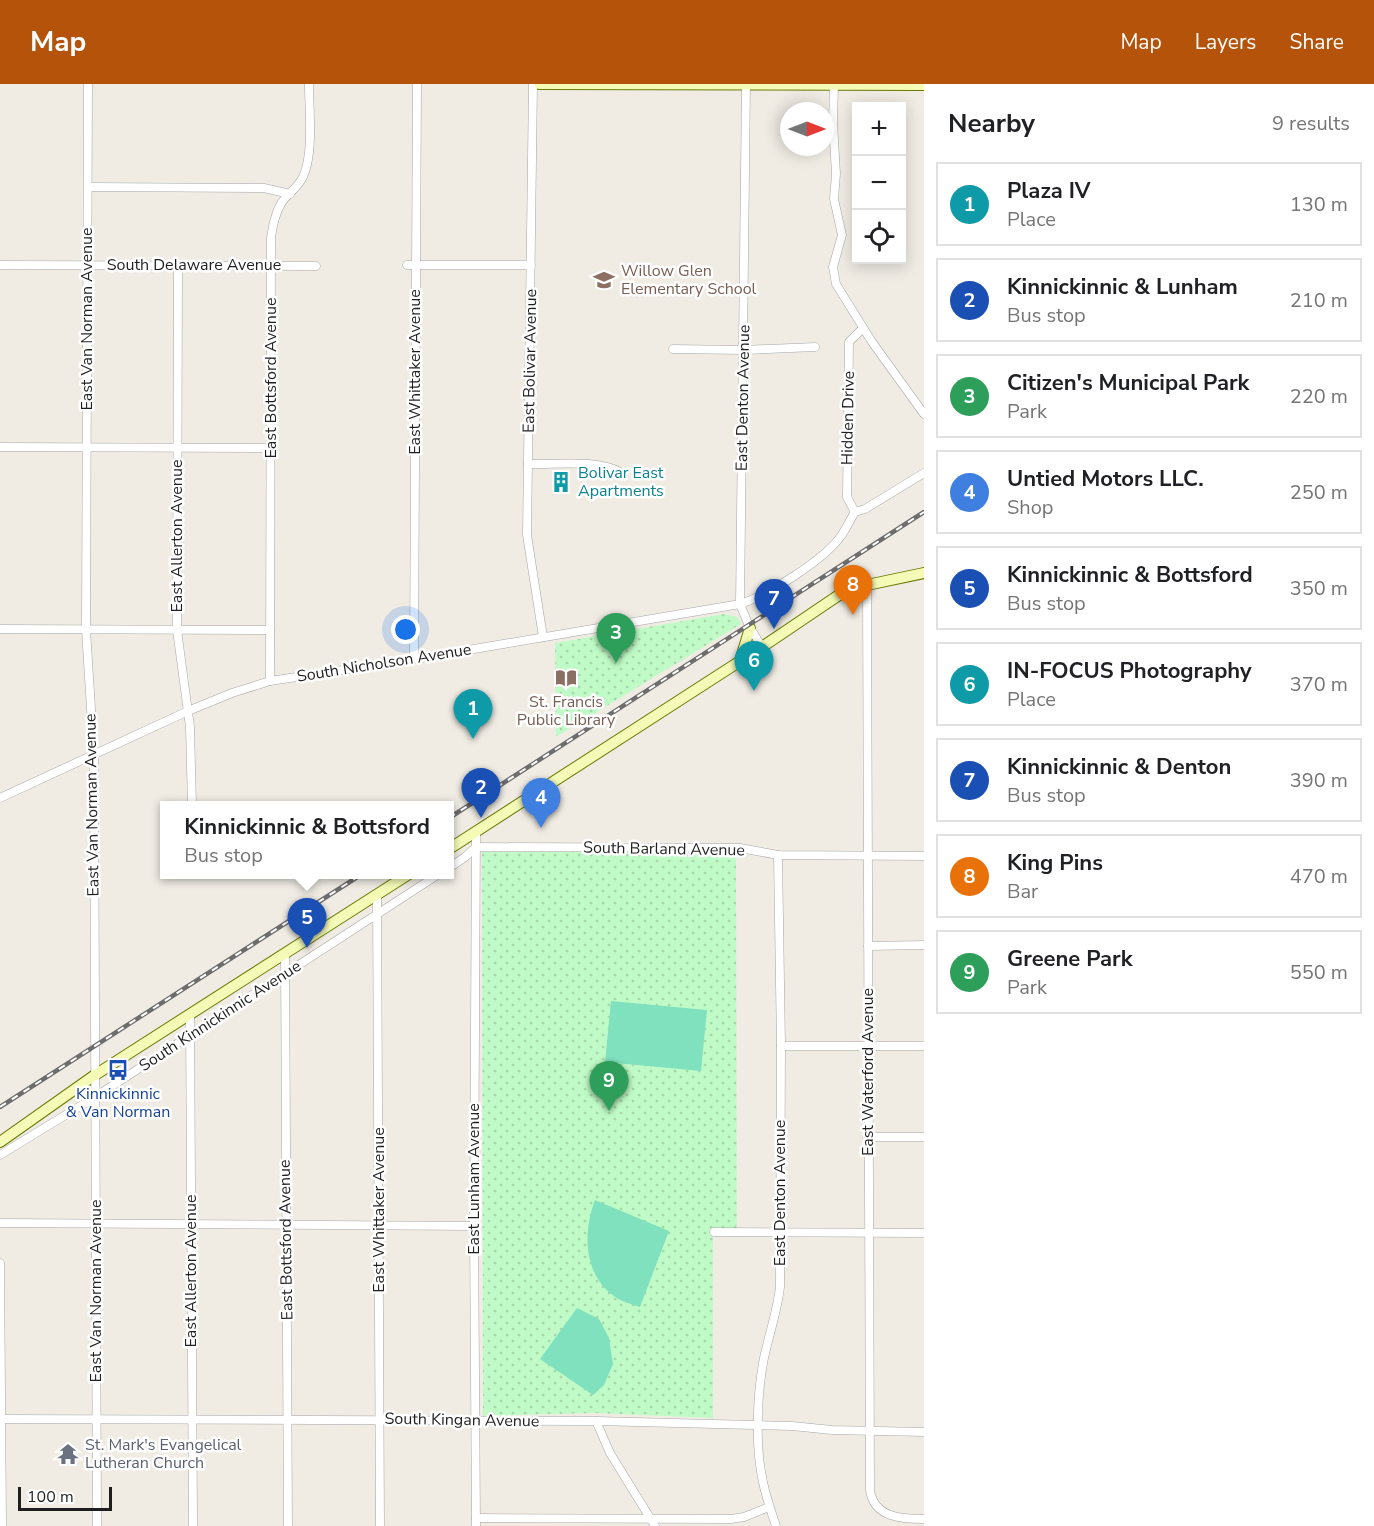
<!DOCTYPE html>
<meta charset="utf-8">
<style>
body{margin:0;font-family:"Nunito Sans",sans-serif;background:#f2f2f2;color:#202124}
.controls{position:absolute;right:18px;top:18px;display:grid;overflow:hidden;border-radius:0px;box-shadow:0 3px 15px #0003}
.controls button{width:54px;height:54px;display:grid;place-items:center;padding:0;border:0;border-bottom:2px solid #e0e0e0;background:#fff;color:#202124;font:30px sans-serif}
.compass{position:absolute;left:780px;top:18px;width:54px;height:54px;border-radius:50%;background:#fff;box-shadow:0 3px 15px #0003;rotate:90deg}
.scale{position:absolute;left:18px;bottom:15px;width:94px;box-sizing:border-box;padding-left:6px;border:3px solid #1f1f1f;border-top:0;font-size:16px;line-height:21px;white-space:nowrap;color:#1f1f1f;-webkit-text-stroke:4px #fff;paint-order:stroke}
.you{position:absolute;left:406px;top:546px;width:21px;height:21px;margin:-15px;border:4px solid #fff;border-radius:50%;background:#1a73e8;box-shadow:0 0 0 9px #1a73e833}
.badge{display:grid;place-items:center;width:39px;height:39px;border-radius:50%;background:#b45309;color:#fff;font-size:20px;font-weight:700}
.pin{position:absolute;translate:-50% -50px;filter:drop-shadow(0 2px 3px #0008)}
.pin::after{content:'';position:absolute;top:32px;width:21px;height:18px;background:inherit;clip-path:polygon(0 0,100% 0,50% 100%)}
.popup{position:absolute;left:160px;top:717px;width:294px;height:78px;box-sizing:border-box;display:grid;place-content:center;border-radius:0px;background:#fff;filter:drop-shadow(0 2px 4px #0005);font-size:20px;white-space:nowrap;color:#757577}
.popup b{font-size:22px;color:#202124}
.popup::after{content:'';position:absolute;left:50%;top:100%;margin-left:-12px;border:12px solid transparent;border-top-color:#fff}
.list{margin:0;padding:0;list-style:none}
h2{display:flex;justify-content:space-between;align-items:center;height:78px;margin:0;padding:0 24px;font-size:26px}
h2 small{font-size:20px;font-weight:400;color:#757577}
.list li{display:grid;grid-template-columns:39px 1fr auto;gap:18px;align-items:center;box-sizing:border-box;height:84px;margin:0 12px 12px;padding:0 12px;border:2px solid #e0e0e0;border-radius:0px}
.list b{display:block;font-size:22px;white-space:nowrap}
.list p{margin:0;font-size:20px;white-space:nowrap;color:#757577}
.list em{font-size:20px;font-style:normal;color:#757577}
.icon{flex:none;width:33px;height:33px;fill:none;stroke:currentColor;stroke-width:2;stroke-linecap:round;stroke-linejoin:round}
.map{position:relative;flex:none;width:924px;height:1442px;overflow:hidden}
header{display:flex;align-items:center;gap:36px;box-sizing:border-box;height:84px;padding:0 30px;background:#b45309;color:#fff}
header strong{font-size:28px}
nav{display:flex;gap:33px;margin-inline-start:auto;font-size:21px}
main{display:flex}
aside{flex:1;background:#fff}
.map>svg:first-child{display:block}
.park{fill:url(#park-dots)}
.pitch{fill:#80e1bf}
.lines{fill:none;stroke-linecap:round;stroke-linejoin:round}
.street-casing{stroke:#a6a6a6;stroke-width:9}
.secondary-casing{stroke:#687a01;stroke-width:12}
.street{stroke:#fff;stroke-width:8}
.secondary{stroke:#f5fbb7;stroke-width:10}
.rail-casing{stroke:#6d6d6d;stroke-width:4.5}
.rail{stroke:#fff;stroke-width:2;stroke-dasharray:7;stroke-linecap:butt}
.labels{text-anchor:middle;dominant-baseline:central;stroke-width:5;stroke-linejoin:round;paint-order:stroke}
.street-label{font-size:16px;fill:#1f1f1f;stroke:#fff}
.education-label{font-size:16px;fill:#785e54;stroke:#fff;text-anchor:start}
.culture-label{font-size:16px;fill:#0d838f;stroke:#fff;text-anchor:start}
.transit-label{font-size:16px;fill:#164399;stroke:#fff}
.worship-label{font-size:16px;fill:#5b616d;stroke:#fff;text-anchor:start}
</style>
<header>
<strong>Map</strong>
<nav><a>Map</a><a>Layers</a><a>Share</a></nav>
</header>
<main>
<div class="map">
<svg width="924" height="1442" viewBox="0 0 924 1442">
<defs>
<pattern id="park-dots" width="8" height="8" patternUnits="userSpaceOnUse" patternTransform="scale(1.5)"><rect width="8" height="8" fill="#c0fbc7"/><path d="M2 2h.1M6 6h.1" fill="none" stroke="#a5d7aa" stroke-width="1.8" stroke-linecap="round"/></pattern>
</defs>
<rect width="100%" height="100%" fill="#f0ece4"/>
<g class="park">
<polygon points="724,530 737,533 741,540 556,653 555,559"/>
<polygon points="482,768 736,768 737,1149 713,1149 713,1334 594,1329 483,1332"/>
</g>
<g class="pitch">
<polygon points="611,917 707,926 701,987 605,978"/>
<path d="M595 1116 669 1147 640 1223C632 1220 621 1218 614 1212 583 1190 583 1148 595 1116Z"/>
<polygon points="577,1224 599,1235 609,1254 613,1280 604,1301 593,1311 540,1275"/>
</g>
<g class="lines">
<defs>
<g id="street">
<polyline points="88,0 86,546 94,672 97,1442"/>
<polyline points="533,0 527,451 543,553"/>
<polyline points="746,1 740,520 749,542 762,563"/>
<polyline points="834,1 833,39 836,90 834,115 842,151 833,183 836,200 872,258 924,330"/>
<polyline points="88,103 264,104 290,110"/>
<polyline points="0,181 316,182"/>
<polyline points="178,181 177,546 190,643 192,722"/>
<polyline points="407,181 531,181"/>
<polyline points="673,265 743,266 815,263"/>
<polyline points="0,363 270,364"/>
<path d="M528 380C555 381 597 375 620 388"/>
<polyline points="855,428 847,413 849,258 863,244"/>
<path d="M867 501 870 1406C874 1434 902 1435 924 1435"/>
<polyline points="0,545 270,546"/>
<polyline points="414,575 417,0"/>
<path d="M270 597 271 154C273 141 275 129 282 118 289 109 298 103 303 93 314 69 309 27 309 0"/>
<path d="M0 714 188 627 232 609 270 597 409 576 740 520C768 511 824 476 841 452 846 445 850 436 855 428L865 425 924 389"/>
<polyline points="449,784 465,773 476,763 740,764 778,771 924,772"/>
<polyline points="377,811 380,1442"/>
<polyline points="868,862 924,861"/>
<polyline points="285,870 288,1442"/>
<polyline points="190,931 193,1442"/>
<polyline points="781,962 924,962"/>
<polyline points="867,1053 924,1053"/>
<polyline points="0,1071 95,1013 439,790"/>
<polyline points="0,1139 474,1142"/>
<polyline points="714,1148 924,1149"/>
<polyline points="0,1179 2,1442"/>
<polyline points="0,1335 596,1337 792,1342 832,1346 924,1348"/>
<polyline points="596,1337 610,1369 655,1442"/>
<polyline points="476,1434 731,1435 744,1433 769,1423"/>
<polyline points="476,1442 474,1142 476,747"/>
<path d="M776 1442C771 1427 766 1413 763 1398 755 1363 757 1314 763 1279 768 1253 777 1229 780 1203L781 962 778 771"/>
</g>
<g id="secondary">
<polyline points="539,0 924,1"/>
<polyline points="740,577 750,544"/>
<polyline points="449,765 762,563 842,509 867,501 924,489"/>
<polyline points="0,1058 95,991 409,790"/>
</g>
</defs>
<use href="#street" class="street-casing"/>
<use href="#secondary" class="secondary-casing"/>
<use href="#street" class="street"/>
<use href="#secondary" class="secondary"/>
<defs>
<g id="rail">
<polyline points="449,734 924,428"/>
<polyline points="0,1023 362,790"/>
</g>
</defs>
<use href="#rail" class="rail-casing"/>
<use href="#rail" class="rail"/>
</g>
<defs>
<symbol id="school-bare" viewBox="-9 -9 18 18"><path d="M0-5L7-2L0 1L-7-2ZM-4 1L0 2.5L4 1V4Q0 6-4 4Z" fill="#8d6e63" stroke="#fff" stroke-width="2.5" paint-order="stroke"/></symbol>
<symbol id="building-bare" viewBox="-9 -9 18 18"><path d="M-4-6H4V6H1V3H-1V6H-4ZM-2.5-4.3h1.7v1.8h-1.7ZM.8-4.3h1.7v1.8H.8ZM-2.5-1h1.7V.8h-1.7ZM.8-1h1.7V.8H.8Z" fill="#0f9aa8" stroke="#fff" stroke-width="2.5" paint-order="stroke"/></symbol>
<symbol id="library-bare" viewBox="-9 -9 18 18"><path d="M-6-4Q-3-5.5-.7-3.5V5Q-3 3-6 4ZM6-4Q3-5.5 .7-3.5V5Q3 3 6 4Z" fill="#8d6e63" stroke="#fff" stroke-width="2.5" paint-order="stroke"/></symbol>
<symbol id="bus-bare" viewBox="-9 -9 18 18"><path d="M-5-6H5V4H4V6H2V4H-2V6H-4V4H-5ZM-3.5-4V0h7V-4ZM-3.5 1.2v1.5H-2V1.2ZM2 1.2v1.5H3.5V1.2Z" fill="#1a4fb4" stroke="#fff" stroke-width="2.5" paint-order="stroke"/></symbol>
<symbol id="temple-bare" viewBox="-9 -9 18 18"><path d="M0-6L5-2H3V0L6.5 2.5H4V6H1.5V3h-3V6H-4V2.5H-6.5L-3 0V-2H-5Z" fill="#6b7280" stroke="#fff" stroke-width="2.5" paint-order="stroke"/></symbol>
</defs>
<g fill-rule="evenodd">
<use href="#school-bare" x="589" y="181" width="30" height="30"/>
<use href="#building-bare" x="546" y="383" width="30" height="30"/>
<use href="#library-bare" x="551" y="579" width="30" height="30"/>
<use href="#bus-bare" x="103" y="971" width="30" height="30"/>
<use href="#temple-bare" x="53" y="1355" width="30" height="30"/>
</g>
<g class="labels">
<g class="street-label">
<text x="194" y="181">South Delaware Avenue</text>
<text transform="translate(87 235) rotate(-90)">East Van Norman Avenue</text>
<text transform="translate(530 277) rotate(-89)">East Bolivar Avenue</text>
<text transform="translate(415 288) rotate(-90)">East Whittaker Avenue</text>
<text transform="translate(271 294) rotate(-90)">East Bottsford Avenue</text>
<text transform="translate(743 314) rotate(-89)">East Denton Avenue</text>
<text transform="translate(848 334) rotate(-89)">Hidden Drive</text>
<text transform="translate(177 452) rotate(-90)">East Allerton Avenue</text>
<text transform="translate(384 579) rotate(-9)">South Nicholson Avenue</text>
<text transform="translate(92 721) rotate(-91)">East Van Norman Avenue</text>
<text transform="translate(664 765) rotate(1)">South Barland Avenue</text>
<text transform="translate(220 932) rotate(-33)">South Kinnickinnic Avenue</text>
<text transform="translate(868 988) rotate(-90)">East Waterford Avenue</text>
<text transform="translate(474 1095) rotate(-90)">East Lunham Avenue</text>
<text transform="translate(780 1109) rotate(-90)">East Denton Avenue</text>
<text transform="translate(379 1126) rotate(-90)">East Whittaker Avenue</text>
<text transform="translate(286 1156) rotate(-91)">East Bottsford Avenue</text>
<text transform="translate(191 1187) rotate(-90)">East Allerton Avenue</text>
<text transform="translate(96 1207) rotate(-90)">East Van Norman Avenue</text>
<text transform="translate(462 1336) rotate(1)">South Kingan Avenue</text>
</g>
<g class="education-label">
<text x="621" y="187">Willow Glen<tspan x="621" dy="18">Elementary School</tspan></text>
<text x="566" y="618" text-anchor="middle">St. Francis<tspan x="566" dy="18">Public Library</tspan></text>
</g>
<g class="culture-label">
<text x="578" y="389">Bolivar East<tspan x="578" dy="18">Apartments</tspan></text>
</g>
<g class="transit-label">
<text x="118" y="1010">Kinnickinnic<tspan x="118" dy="18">&amp; Van Norman</tspan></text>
</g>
<g class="worship-label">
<text x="85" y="1361">St. Mark's Evangelical<tspan x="85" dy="18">Lutheran Church</tspan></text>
</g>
</g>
</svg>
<div class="controls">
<button>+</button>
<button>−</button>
<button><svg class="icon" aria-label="locate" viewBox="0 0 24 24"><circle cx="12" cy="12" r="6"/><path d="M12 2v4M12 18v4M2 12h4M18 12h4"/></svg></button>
</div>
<svg class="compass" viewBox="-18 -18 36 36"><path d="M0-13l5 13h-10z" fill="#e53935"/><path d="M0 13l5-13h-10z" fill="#757577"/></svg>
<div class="scale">100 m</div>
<div class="you"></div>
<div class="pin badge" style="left:473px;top:655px;background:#0f9aa8">1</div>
<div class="pin badge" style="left:481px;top:734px;background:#1a4fb4">2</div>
<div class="pin badge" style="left:616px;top:579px;background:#2e9e5b">3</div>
<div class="pin badge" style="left:541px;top:744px;background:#3f7fe0">4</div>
<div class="pin badge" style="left:307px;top:864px;background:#1a4fb4">5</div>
<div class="popup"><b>Kinnickinnic &amp; Bottsford</b>Bus stop</div>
<div class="pin badge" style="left:754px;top:607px;background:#0f9aa8">6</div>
<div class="pin badge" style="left:774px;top:545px;background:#1a4fb4">7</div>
<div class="pin badge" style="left:853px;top:531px;background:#e8710a">8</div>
<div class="pin badge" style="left:609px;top:1027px;background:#2e9e5b">9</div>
</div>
<aside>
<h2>Nearby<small>9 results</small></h2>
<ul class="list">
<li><span class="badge" style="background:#0f9aa8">1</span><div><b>Plaza IV</b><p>Place</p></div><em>130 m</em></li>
<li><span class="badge" style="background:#1a4fb4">2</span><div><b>Kinnickinnic &amp; Lunham</b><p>Bus stop</p></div><em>210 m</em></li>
<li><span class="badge" style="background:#2e9e5b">3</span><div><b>Citizen's Municipal Park</b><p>Park</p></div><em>220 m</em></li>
<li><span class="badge" style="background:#3f7fe0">4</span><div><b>Untied Motors LLC.</b><p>Shop</p></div><em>250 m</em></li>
<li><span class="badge" style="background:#1a4fb4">5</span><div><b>Kinnickinnic &amp; Bottsford</b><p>Bus stop</p></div><em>350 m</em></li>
<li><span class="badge" style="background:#0f9aa8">6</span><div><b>IN-FOCUS Photography</b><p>Place</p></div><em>370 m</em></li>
<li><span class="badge" style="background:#1a4fb4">7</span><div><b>Kinnickinnic &amp; Denton</b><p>Bus stop</p></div><em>390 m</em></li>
<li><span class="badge" style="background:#e8710a">8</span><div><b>King Pins</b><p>Bar</p></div><em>470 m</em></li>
<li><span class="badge" style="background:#2e9e5b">9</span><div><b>Greene Park</b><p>Park</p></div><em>550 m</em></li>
</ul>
</aside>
</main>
